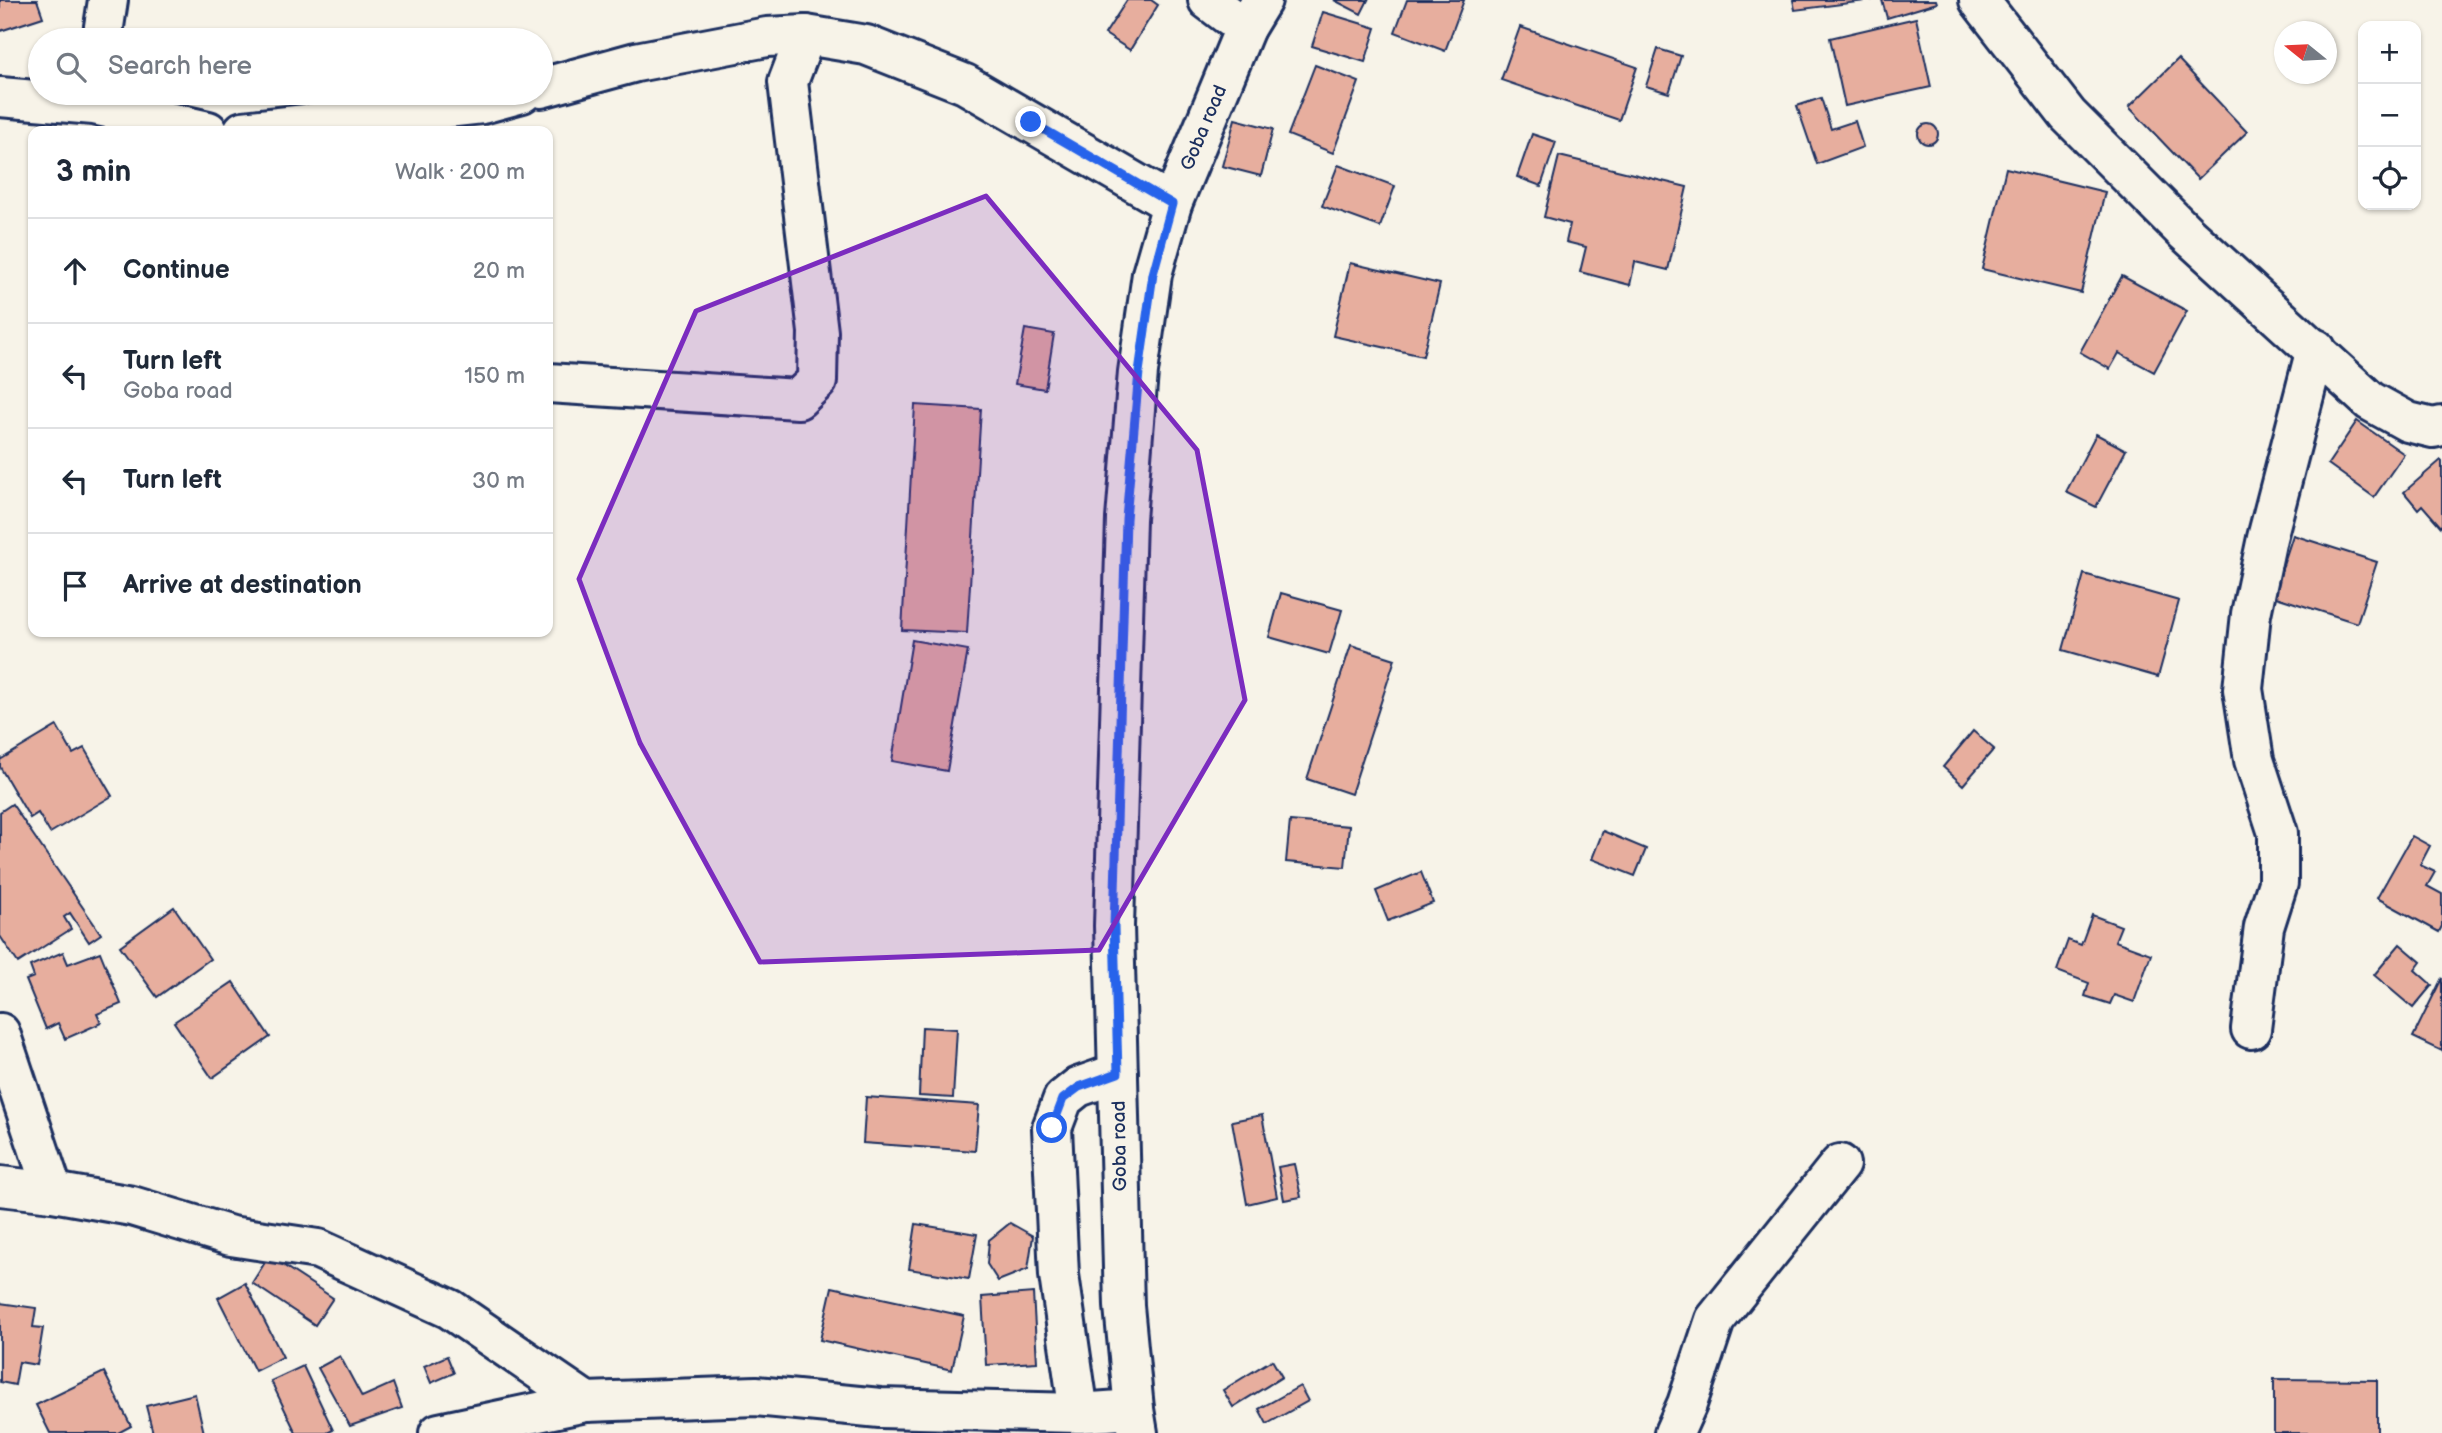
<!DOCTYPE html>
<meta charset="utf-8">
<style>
body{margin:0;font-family:"Balsamiq Sans",sans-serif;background:#f6f6f7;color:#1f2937}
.controls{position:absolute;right:21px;top:21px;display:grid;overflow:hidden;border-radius:14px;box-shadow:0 2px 5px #0004}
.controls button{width:63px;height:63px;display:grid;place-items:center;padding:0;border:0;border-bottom:2px solid #e0e1e3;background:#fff;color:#1f2937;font:35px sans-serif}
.compass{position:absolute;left:2274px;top:21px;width:63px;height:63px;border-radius:50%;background:#fff;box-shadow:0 2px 5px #0004;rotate:288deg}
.stop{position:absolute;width:21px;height:21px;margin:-16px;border:5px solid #2563eb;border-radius:50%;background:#fff}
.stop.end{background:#2563eb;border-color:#fff;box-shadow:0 2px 7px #0008}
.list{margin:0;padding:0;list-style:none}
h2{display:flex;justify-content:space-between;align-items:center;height:91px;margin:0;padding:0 28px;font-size:30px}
h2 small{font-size:23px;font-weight:400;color:#747a83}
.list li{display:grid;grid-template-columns:46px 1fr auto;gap:21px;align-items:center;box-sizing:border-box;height:105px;padding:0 28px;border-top:2px solid #e0e1e3}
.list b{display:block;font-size:26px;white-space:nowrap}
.list p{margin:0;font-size:23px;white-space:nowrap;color:#747a83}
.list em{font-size:23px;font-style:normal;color:#747a83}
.icon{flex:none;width:38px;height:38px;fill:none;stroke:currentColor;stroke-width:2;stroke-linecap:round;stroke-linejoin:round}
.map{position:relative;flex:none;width:2442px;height:1433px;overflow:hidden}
.search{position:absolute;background:#fff;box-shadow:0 2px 5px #0004;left:28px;top:28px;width:525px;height:77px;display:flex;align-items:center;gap:18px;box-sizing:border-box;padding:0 24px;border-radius:38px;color:#747a83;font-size:26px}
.panel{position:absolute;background:#fff;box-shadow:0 2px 5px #0004;left:28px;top:126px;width:525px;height:511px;border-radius:14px}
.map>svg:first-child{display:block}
.building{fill:#e7ae9e;stroke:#1b2f5e;stroke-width:2}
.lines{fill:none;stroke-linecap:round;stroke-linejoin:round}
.minor-casing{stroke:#1b2f5e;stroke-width:44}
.minor{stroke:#f7f3e8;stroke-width:38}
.route{stroke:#2563eb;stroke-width:9}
.marked{fill:#7b2cbf;fill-opacity:0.2;stroke:#7b2cbf;stroke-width:5;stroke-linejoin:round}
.labels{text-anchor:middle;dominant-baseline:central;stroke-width:7;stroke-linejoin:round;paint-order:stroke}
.street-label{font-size:19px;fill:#1b2f5e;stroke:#f7f3e8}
</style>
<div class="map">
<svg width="2442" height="1433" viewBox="0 0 2442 1433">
<rect width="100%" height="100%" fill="#f7f3e8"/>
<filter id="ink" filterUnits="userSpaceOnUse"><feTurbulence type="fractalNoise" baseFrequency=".0143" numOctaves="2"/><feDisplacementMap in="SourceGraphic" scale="14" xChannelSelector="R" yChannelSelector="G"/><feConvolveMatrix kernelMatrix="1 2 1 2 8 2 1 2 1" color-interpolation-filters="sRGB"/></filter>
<g filter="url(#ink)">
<g class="building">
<polygon points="0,0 37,0 43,17 0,31"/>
<polygon points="1127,0 1151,0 1158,5 1130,50 1105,34"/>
<polygon points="1334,0 1368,0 1361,14"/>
<polygon points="1407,0 1464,0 1445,51 1395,32"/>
<polygon points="1793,0 1873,0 1795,10"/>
<polygon points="1882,0 1936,0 1937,3 1887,18"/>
<polygon points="1323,12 1376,28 1365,62 1312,46"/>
<polygon points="1916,18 1931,87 1845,106 1830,38"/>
<polygon points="1520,27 1637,67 1619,120 1501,80"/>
<polygon points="1658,49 1681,56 1669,93 1646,86"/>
<polygon points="2178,59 2247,132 2198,179 2129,107"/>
<polygon points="1315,65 1359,82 1333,153 1288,135"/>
<polygon points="1821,98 1831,129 1855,121 1863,147 1817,164 1797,106"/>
<polygon points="1235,119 1273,129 1261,176 1222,166"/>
<circle cx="1928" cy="134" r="10"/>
<polygon points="1532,134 1556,142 1541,186 1517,177"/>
<polygon points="1559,156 1687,187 1668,270 1635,262 1630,285 1580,272 1586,247 1566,242 1570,224 1544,217"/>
<polygon points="1338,165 1395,186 1380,227 1322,206"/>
<polygon points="2006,168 2105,192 2081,293 1982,269"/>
<polygon points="1350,263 1440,284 1423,356 1333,336"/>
<polygon points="2122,276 2187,311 2154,372 2119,353 2110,369 2080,352"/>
<polygon points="1025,329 1054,334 1045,389 1015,384"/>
<polygon points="915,405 981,409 967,633 902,630"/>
<polygon points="2357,421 2404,454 2374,497 2328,464"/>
<polygon points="2096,434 2126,450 2096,507 2066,492"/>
<polygon points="2441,460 2442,461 2442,528 2422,505 2418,509 2404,492"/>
<polygon points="2293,535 2377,562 2357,623 2273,596"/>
<polygon points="2084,574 2179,601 2158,677 2063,650"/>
<polygon points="1281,593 1342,610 1329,654 1269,637"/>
<polygon points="912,640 968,650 947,771 892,761"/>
<polygon points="1351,645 1395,659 1351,794 1307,779"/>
<polygon points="57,726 73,754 84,748 112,796 50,833 38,813 30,818 0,767 0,760"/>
<polygon points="1973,731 1994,749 1963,785 1943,767"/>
<polygon points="12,804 101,934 89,942 70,913 64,917 71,929 18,963 0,936 0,812"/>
<polygon points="1290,821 1349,826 1345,867 1286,862"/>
<polygon points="1603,831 1646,849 1635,876 1592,859"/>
<polygon points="2412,836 2430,846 2420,865 2435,872 2427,886 2442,894 2442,926 2439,932 2377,898"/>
<polygon points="1421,872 1433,903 1388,921 1376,891"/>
<polygon points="174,907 210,959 157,997 120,946"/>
<polygon points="2092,915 2121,926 2115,941 2151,954 2134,1002 2114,995 2110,1004 2085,996 2089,983 2057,971 2068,940 2081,945"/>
<polygon points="2400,944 2421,962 2415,970 2432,985 2413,1008 2374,975"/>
<polygon points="63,952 68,964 100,952 121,1004 97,1014 101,1023 65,1039 58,1023 46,1029 26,980 34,977 30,966"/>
<polygon points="2442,978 2442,1051 2413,1037"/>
<polygon points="233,982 270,1037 212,1078 174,1022"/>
<polygon points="922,1027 957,1029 953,1098 919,1096"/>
<polygon points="866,1097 979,1105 975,1151 863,1143"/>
<polygon points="1262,1115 1277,1197 1247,1204 1232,1121"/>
<polygon points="1294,1164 1301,1197 1284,1200 1278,1167"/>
<polygon points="1010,1223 1033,1236 1028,1269 998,1281 987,1264 989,1240"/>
<polygon points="916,1224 977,1234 969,1279 909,1269"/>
<polygon points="269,1256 333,1298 315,1325 252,1283"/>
<polygon points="245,1283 283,1357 255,1371 218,1298"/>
<polygon points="832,1287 964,1316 952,1370 820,1340"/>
<polygon points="1033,1293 1037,1362 986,1365 982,1297"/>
<polygon points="0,1303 36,1308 33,1327 43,1328 37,1365 19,1362 15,1385 0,1382"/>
<polygon points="340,1356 362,1397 393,1383 402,1408 350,1426 318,1368"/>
<polygon points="447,1356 454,1373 431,1383 424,1366"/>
<polygon points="1272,1360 1282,1377 1233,1407 1223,1390"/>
<polygon points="303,1366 333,1430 327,1433 296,1433 271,1381"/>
<polygon points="104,1372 131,1426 118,1433 50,1433 36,1405"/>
<polygon points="2274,1379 2377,1380 2377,1433 2274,1433"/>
<polygon points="1300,1386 1308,1401 1267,1424 1259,1409"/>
<polygon points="195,1394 204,1433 153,1433 146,1406"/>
</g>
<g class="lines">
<defs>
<g id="minor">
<polyline points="1208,0 1245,28"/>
<polyline points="1979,0 2068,115 2186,233 2370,401 2408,422 2433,428 2442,426"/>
<polyline points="102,40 108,0"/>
<polyline points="541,88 636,62 767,37 806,35 866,45 965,84 1172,204"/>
<polyline points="0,97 94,105 208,131"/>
<polyline points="243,131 482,104 522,93"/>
<polyline points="548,383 798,399 817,381 818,332 788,82 806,35"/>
<polyline points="2251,1029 2264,927 2278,883 2278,833 2254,760 2243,689 2251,614 2267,538 2316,349"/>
<polyline points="0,1033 53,1192"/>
<polyline points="0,1186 53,1192 132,1206 231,1236 318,1249 450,1309 586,1402 756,1396 880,1408 1079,1413 1134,1409"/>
<polyline points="1079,1413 1059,1275 1052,1128 1063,1099 1078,1087 1118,1073"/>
<polyline points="439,1433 586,1402"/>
<polyline points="1138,1433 1134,1409 1124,1306 1114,926 1126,519 1138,372 1152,274 1172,204 1245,28 1262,0"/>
<polyline points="1674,1433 1687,1404 1715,1320 1840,1164"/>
</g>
</defs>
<use href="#minor" class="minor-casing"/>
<use href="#minor" class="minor"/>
</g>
</g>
<g class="lines" filter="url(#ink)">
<polyline class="route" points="1031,122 1172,204 1153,274 1139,372 1126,519 1114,926 1118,1073 1079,1087 1063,1099 1052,1128"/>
</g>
<path class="marked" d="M986 196 1197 450 1245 700 1099 950 760 962 640 743 579 579 696 311Z"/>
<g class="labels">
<g class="street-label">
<text transform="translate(1204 128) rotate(-67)">Goba road</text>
<text transform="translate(1120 1146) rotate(-91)">Goba road</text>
</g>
</g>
</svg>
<div class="controls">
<button>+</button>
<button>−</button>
<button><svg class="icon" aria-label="locate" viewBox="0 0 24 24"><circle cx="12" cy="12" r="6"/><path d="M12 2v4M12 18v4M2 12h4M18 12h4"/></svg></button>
</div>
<svg class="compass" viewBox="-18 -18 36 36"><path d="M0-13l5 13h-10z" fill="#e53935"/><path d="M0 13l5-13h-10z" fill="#747a83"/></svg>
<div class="stop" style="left:1052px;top:1128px"></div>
<div class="stop end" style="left:1031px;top:122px"></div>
<div class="search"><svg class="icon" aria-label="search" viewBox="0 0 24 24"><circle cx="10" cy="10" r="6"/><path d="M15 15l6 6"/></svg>Search here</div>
<section class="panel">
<h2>3 min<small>Walk · 200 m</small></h2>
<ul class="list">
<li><svg class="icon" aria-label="ahead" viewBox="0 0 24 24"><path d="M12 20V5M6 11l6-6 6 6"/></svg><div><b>Continue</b></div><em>20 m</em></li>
<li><svg class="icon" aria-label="left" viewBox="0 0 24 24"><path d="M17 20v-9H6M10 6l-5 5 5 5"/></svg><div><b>Turn left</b><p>Goba road</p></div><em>150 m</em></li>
<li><svg class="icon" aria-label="left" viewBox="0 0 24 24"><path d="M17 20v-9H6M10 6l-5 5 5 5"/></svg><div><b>Turn left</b></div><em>30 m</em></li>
<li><svg class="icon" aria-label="arrive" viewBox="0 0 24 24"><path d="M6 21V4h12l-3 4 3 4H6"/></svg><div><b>Arrive at destination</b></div></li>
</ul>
</section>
</div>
